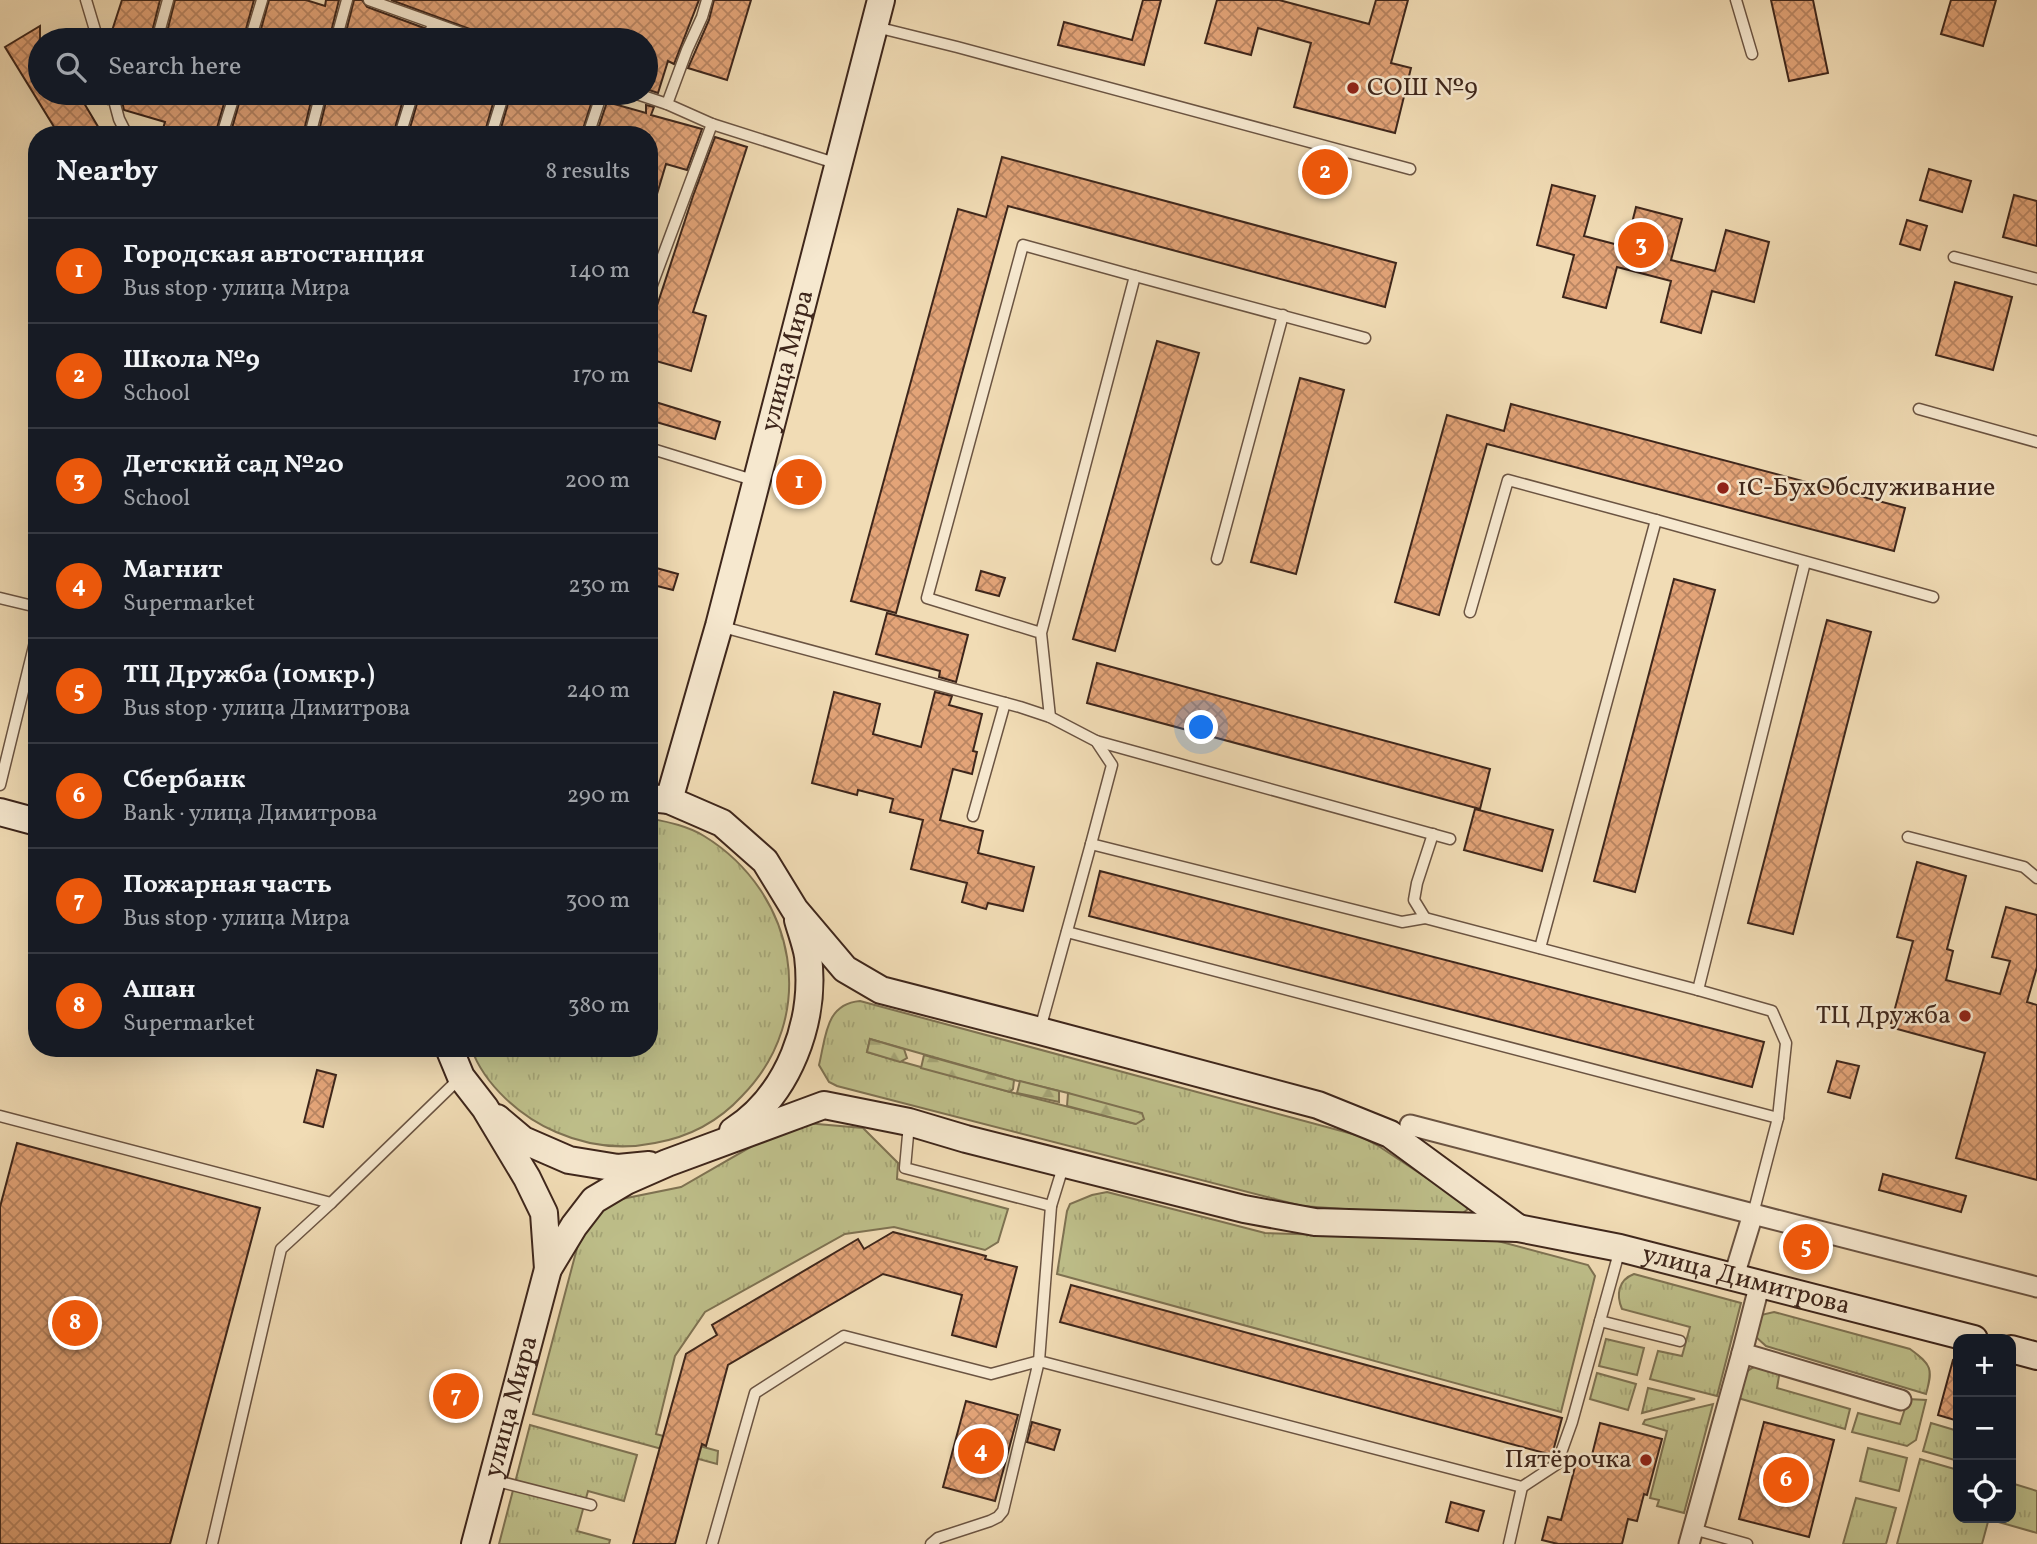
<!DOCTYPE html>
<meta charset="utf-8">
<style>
body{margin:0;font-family:Vollkorn,serif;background:#242831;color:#f1f3f6}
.controls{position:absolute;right:21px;bottom:21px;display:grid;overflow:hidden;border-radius:14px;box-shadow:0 7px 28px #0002}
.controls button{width:63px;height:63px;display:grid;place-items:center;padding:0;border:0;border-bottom:2px solid #363941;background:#171b24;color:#f1f3f6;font:35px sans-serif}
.you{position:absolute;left:1202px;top:728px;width:24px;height:24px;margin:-18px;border:5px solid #fff;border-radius:50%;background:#1a73e8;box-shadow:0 0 0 10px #1a73e833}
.badge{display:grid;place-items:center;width:46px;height:46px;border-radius:50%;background:#ea580c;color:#fff;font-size:23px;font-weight:700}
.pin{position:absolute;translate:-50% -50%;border:4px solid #fff;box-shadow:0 2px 7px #0006}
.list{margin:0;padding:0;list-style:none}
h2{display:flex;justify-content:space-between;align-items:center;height:91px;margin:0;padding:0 28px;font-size:30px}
h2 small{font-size:23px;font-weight:400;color:#9ea1a6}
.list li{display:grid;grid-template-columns:46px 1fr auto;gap:21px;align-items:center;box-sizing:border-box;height:105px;padding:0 28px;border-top:2px solid #363941}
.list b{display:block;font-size:26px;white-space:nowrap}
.list p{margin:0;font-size:23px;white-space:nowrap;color:#9ea1a6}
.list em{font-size:23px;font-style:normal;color:#9ea1a6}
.icon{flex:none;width:38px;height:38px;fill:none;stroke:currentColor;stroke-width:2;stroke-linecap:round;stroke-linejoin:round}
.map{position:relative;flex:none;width:2037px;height:1544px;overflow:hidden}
.search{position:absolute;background:#171b24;box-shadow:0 7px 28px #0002;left:28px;top:28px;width:630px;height:77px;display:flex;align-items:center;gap:18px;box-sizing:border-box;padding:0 24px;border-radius:38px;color:#9ea1a6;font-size:26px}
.panel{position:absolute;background:#171b24;box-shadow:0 7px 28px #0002;left:28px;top:126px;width:630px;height:931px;border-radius:28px}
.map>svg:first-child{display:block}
.grass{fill:url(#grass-tufts);stroke:#7e7252;stroke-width:2;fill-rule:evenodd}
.forest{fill:url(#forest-firs);stroke:#7e7252;stroke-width:2}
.building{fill:url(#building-cross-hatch);stroke:#3e261b;stroke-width:2}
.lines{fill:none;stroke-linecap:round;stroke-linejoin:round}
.lane-casing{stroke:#6b5442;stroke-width:13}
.street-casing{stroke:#6b5442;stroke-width:23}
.secondary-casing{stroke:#3e261b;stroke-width:30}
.lane{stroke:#f6e8cf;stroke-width:10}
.street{stroke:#f6e8cf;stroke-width:19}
.secondary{stroke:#f6e8cf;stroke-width:26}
.poi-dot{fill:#8f2418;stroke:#f6e8cf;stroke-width:2.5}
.labels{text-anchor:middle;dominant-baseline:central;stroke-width:5;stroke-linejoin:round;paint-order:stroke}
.poi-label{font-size:26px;fill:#3e261b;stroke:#f6e8cf;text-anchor:start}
.street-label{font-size:26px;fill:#3e261b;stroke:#f6e8cf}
</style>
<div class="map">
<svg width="2037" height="1544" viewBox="0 0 2037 1544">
<defs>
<pattern id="grass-tufts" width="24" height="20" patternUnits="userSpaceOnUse" patternTransform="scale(1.75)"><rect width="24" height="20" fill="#bebf8a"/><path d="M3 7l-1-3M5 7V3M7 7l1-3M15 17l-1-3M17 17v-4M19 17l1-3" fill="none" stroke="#a4a476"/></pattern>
<pattern id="forest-firs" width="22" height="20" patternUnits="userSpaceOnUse" patternTransform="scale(1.75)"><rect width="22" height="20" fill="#bebf8a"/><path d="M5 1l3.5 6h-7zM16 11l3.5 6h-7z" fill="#a4a476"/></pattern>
<pattern id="building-cross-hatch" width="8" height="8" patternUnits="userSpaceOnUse" patternTransform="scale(1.75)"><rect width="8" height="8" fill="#e3a478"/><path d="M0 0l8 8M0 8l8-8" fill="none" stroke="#b98562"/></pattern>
</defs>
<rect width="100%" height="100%" fill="#f1dcb5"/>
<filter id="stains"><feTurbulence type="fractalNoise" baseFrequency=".00286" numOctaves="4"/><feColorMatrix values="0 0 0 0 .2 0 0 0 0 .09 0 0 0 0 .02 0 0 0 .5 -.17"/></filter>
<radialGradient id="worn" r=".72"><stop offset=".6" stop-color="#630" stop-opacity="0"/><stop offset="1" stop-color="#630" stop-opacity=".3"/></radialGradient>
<g class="grass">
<path d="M649 818C668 822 688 826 704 836 797 893 820 1017 742 1096 719 1121 689 1137 655 1143 621 1150 588 1146 556 1132 521 1117 485 1086 471 1048H649Z"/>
<path d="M860 1001 1360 1136 1377 1145 1460 1200 1468 1209 1463 1213 1386 1212 1302 1206 837 1086 829 1082 819 1065C826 1037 825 1004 860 1001ZM870 1039 1014 1080 1068 1093 1136 1124 1010 1092 867 1052Z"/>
<polygon points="794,1122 863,1128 898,1163 897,1179 1008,1209 998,1242 985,1250 894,1227 845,1234 705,1312 675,1356 656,1434 718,1451 717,1464 533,1414 580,1237 602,1203 681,1187"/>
<polygon points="1107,1192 1265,1233 1494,1240 1588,1265 1595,1276 1561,1412 1057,1274 1067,1211 1070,1204 1092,1195"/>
<path d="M1634 1274 1741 1303 1717 1396 1650 1379 1658 1351 1682 1356 1690 1327 1622 1309C1616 1295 1618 1280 1634 1274Z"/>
<path d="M1774 1312 1910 1349C1932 1365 1933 1369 1926 1394L1766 1346 1756 1337 1761 1315Z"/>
<polygon points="1606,1339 1644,1348 1637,1375 1599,1366"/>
<path d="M1762 1364 1780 1370 1777 1388 1850 1409 1845 1429 1738 1398C1744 1377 1740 1371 1762 1364Z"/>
<polygon points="1597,1373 1636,1384 1628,1410 1590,1399"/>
<polygon points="1648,1388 1695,1399 1642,1413"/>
<polygon points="1908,1399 1926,1400 1916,1440 1907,1446 1852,1432 1858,1413 1900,1424"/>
<polygon points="1713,1404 1684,1513 1657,1506 1659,1500 1650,1498 1667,1431 1643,1424 1645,1420"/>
<polygon points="1931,1423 1958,1431 1958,1461 1923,1451"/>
<polygon points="530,1425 637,1455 624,1501 588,1491 577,1531 610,1540 609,1544 499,1544"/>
<polygon points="1868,1448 1907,1458 1899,1491 1860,1481"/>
<polygon points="1920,1459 1958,1470 1958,1518 1989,1518 1982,1544 1897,1544"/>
<polygon points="2011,1483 2037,1491 2037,1533 1995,1521 1996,1518 2011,1518"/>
<polygon points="1856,1498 1896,1508 1886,1544 1843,1544"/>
</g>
<g class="forest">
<polygon points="870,1039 904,1049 907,1058 900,1062 867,1052"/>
<polygon points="924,1055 1014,1080 1013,1089 1010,1092 921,1068"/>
<polygon points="1020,1081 1059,1091 1059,1102 1017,1093"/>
<polygon points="1068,1093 1142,1113 1144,1119 1136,1124 1067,1106"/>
</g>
<g class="building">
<polygon points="122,0 160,0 150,40 109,40"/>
<polygon points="175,0 254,0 243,40 165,40"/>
<polygon points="269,0 306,0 325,6 326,0 339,0 329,40 258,40"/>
<polygon points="354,0 362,0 367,7 424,28 421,40 344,40"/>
<polygon points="391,0 699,0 674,64 668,61 658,93 646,89 646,40 519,40 487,29 486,35"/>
<polygon points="714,0 751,0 727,80 688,68 709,20"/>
<polygon points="1143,0 1161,0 1144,65 1058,45 1064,22 1132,40"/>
<polygon points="1217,0 1279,0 1369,24 1376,0 1408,0 1391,63 1411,68 1395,133 1294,107 1311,43 1258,28 1251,55 1205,43"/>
<polygon points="1771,0 1813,0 1828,73 1789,81"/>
<polygon points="1951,0 1996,0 1983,46 1941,34"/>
<polygon points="40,26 40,93 78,93 103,135 59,135 5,47"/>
<polygon points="438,33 460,40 436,40"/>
<polygon points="84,93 105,93 107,104 84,97"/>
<polygon points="120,93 227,93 215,135 161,135 165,122 124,110"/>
<polygon points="242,93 313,93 303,135 230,135"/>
<polygon points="328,93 405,93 393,135 318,135"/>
<polygon points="420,93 496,93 484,135 408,135"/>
<polygon points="511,93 588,93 587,96 593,98 581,135 499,135"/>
<polygon points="607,102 646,113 646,105 654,107 651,115 702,129 687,170 666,164 654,204 649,203 649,135 596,135"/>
<polygon points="715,137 747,147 693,312 706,316 691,371 649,359 649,330 693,196"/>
<polygon points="1002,157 1396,263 1385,307 1008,206 896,613 851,601 958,209 986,217"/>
<polygon points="1929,169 1971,181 1962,212 1920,200"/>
<polygon points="1552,185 1595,196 1584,236 1626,247 1636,207 1682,219 1671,260 1715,271 1726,230 1769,242 1754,302 1712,291 1701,333 1661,322 1671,281 1617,267 1606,308 1563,297 1574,255 1537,245"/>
<polygon points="2014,195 2037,201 2037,246 2003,237"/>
<polygon points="1907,220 1927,226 1920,250 1900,244"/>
<polygon points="1955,282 2012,297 1993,370 1936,355"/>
<polygon points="1157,341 1199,353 1115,651 1073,639"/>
<polygon points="1300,378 1344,390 1296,574 1251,562"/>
<polygon points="649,400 720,422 715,439 649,420"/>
<polygon points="1511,404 1905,508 1894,551 1487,444 1439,615 1395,602 1447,415 1504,431"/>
<polygon points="649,566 678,574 673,590 649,584"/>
<polygon points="981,571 1005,578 999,596 976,590"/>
<polygon points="1674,579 1715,590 1635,892 1594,881"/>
<polygon points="887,613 968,635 956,682 939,677 940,671 876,654"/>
<polygon points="1827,620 1871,632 1793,934 1748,923"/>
<polygon points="1097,663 1490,769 1480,809 1087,703"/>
<polygon points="834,692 880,704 873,734 921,747 935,692 952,696 949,705 982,714 973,751 977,752 972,774 953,769 940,820 983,831 978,853 1034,867 1023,911 988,903 986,909 962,902 967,883 911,869 923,820 890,812 893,799 858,790 857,795 812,783"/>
<polygon points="1475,809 1553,830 1542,871 1464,850"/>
<polygon points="1917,862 1966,876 1947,949 1953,951 1946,980 2000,994 2010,961 1992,957 2006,907 2037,915 2037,967 2027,1002 2037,1005 2037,1180 1956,1158 1985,1053 1890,1027 1913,941 1897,937"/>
<polygon points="1100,871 1764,1042 1752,1087 1089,916"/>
<polygon points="1837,1061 1859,1066 1850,1098 1828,1092"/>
<polygon points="317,1070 336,1075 323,1127 304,1122"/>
<polygon points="17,1143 260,1208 170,1544 0,1544 0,1207"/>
<polygon points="1883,1174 1966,1196 1961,1212 1879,1190"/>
<polygon points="893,1232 986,1256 985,1259 1017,1267 996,1347 952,1335 962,1295 883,1274 728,1365 706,1446 702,1444 675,1544 633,1544 686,1354 717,1335 712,1325 858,1239 864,1249"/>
<polygon points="1071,1285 1562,1418 1552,1455 1060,1322"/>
<polygon points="1953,1360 1958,1361 1958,1421 1938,1415"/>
<polygon points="966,1401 1018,1415 995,1501 943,1487"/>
<polygon points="1032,1422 1060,1430 1054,1450 1027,1442"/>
<polygon points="1764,1422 1834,1440 1809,1537 1739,1519"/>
<polygon points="1600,1423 1662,1439 1647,1495 1644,1494 1637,1521 1628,1519 1622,1544 1558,1544 1542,1540 1548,1517 1561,1520 1576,1463 1589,1467"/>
<polygon points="1451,1502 1484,1511 1478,1531 1446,1522"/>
</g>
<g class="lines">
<defs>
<g id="lane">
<polyline points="86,0 98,40"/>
<polyline points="369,0 481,40"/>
<polyline points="1736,0 1752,54"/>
<polyline points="876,27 957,47 1410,169"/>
<polyline points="157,40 168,0"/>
<polyline points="250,40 262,0"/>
<polyline points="336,40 347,0"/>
<polyline points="428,40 433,23"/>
<polyline points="112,93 119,119 127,135"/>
<polyline points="634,93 667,104 712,124 838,164"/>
<polyline points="667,104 687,50 702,17 707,0"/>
<polyline points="222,135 235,93"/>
<polyline points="310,135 321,93"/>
<polyline points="400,135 413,93"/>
<polyline points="491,135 504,93"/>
<polyline points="588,135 602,93"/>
<polyline points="1954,257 2037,279"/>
<polyline points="1135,276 1365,338"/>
<polyline points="649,293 712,124"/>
<polyline points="1919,409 2037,442"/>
<polyline points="649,448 756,481"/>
<polyline points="1217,559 1283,315"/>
<polyline points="0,598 37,607"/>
<polyline points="1470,612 1508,480 1656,520"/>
<polyline points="719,626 1020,707 1050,717 1096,741 1112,765 1091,844 1402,922 1425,918 1698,990 1772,1011 1786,1043 1778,1118 1753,1214"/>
<polyline points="1041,633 927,598 1023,245 1135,276 1041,633 1050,717"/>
<polyline points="1096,741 1450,839"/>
<polyline points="0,785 37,634"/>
<polyline points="973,816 1005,703"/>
<polyline points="1908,837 2024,867 2037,878"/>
<polyline points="1425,918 1414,900 1417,883 1433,834"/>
<polyline points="1067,932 1778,1118"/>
<polyline points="1540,948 1656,520 1933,597"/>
<polyline points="1698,990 1805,562"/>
<polyline points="1040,1029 1091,844"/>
<polyline points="238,1048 243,1048"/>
<polyline points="0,1116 331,1203"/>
<polyline points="909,1124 905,1168 1051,1206"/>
<polyline points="1063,1167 1051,1206 1039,1361 1522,1487 1557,1464 1572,1422 1620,1249"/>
<polyline points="1600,1321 1680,1341"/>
<polyline points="493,1480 591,1505"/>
<polyline points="1693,1529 1747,1544"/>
<polyline points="212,1544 281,1249 331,1203 461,1077"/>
<polyline points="712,1544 755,1393 844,1336 991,1374 1039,1361 1003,1511 998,1517 990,1521 938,1538 931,1544"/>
<polyline points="1509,1544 1522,1487"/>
</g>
<g id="street">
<polyline points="1410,1125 1753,1214"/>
<polyline points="1734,1276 1753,1214 2037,1287"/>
<polyline points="1760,1283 1742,1353 1901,1400"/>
<polyline points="1689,1544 1742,1353"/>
</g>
<g id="secondary">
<polyline points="649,798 669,800 722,823 765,861 795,910 845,969 881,990 1040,1031 1318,1105 1390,1134 1518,1228"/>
<path id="s1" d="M669 800 719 626 881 0"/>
<polyline points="0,812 37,822"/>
<polyline points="449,1048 461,1077 485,1108 527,1178 544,1213 548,1269"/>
<polyline points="497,1118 523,1140 569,1160 618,1168 649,1165"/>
<path d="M733 1131C789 1095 816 1021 808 956 806 944 801 931 798 920"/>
<polyline points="2011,1349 2037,1356"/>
<path id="s2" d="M475 1544 548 1269 574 1226 594 1200 626 1181 667 1163 824 1105 909 1122 966 1139 1244 1209 1315 1222 1518 1228 1620 1248 1974 1339"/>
</g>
</defs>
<use href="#lane" class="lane-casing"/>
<use href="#street" class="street-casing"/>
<use href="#secondary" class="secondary-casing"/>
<use href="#lane" class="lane"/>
<use href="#street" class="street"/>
<use href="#secondary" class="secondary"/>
</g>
<g class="poi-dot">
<circle cx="1353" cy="88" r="7"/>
<circle cx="1723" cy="488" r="7"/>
<circle cx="1965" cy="1016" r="7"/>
<circle cx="1646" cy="1460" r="7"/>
</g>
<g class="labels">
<g class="poi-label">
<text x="1367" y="88">СОШ №9</text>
<text x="1737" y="488">1С-БухОбслуживание</text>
<text x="1951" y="1016" text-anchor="end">ТЦ Дружба</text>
<text x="1632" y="1460" text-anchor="end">Пятёрочка</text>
</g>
<g class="street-label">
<text stroke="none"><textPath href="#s1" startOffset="455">улица Мира</textPath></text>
<text stroke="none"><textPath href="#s2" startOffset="1559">улица Димитрова</textPath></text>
<text stroke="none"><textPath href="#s2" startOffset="142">улица Мира</textPath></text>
</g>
</g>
<rect width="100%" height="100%" filter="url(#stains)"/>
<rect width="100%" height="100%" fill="url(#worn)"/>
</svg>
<div class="controls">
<button>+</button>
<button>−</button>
<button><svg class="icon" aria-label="locate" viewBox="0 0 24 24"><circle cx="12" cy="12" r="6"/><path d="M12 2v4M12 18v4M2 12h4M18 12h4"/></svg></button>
</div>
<div class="you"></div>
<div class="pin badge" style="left:799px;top:482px">1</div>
<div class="pin badge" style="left:1325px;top:172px">2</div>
<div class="pin badge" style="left:1641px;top:245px">3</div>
<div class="pin badge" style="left:981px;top:1451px">4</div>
<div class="pin badge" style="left:1806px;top:1247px">5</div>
<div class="pin badge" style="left:1786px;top:1480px">6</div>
<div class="pin badge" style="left:456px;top:1396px">7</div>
<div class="pin badge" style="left:75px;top:1323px">8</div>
<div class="search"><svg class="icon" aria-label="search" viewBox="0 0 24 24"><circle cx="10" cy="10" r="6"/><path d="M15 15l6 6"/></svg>Search here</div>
<section class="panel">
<h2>Nearby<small>8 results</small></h2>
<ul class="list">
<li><span class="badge">1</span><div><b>Городская автостанция</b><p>Bus stop · улица Мира</p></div><em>140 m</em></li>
<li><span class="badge">2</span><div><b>Школа №9</b><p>School</p></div><em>170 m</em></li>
<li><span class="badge">3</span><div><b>Детский сад №20</b><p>School</p></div><em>200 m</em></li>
<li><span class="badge">4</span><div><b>Магнит</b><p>Supermarket</p></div><em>230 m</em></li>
<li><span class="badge">5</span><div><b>ТЦ Дружба (10мкр.)</b><p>Bus stop · улица Димитрова</p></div><em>240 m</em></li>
<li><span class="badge">6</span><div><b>Сбербанк</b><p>Bank · улица Димитрова</p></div><em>290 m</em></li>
<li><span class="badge">7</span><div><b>Пожарная часть</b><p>Bus stop · улица Мира</p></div><em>300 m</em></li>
<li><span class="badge">8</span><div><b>Ашан</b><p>Supermarket</p></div><em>380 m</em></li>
</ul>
</section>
</div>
